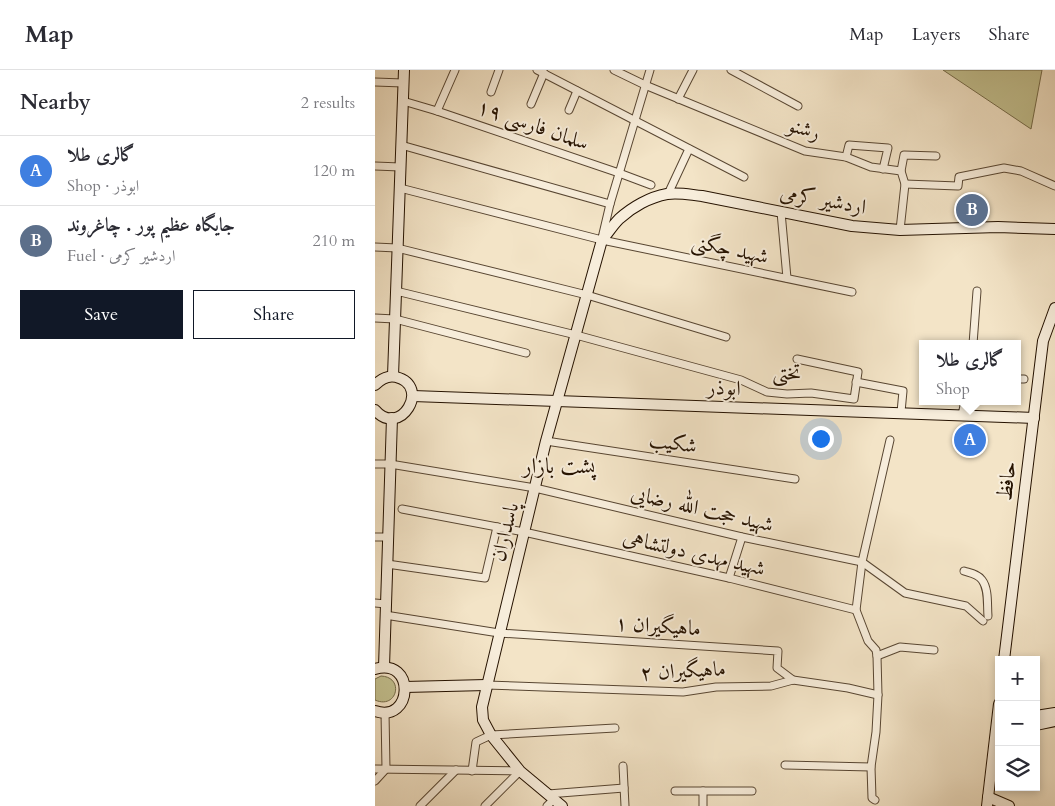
<!DOCTYPE html>
<meta charset="utf-8">
<style>
body{margin:0;font-family:Cardo,Amiri,serif;background:#f2f2f3;color:#2b2b33}
.controls{position:absolute;right:15px;bottom:15px;display:grid;overflow:hidden;border-radius:0px;box-shadow:0 2px 8px #0003}
.controls button{width:45px;height:45px;display:grid;place-items:center;padding:0;border:0;border-bottom:1px solid #e1e1e2;background:#fff;color:#2b2b33;font:25px sans-serif}
.you{position:absolute;left:445px;top:368px;width:18px;height:18px;margin:-12px;border:4px solid #fff;border-radius:50%;background:#1a73e8;box-shadow:0 0 0 8px #1a73e833}
.badge{display:grid;place-items:center;width:32px;height:32px;border-radius:50%;background:#111827;color:#fff;font-size:16px;font-weight:700}
.pin{position:absolute;translate:-50% -50%;border:2px solid #fff;box-shadow:0 1px 5px #0006}
.popup{position:absolute;left:544px;top:270px;width:102px;height:65px;box-sizing:border-box;display:grid;place-content:center;border-radius:0px;background:#fff;filter:drop-shadow(0 1px 4px #0005);font-size:16px;white-space:nowrap;color:#7c7c81}
.popup b{font-size:19px;color:#2b2b33}
.popup::after{content:'';position:absolute;left:50%;top:100%;margin-left:-10px;border:10px solid transparent;border-top-color:#fff}
.list{margin:0;padding:0;list-style:none}
h2{display:flex;justify-content:space-between;align-items:center;height:65px;margin:0;padding:0 20px;font-size:21px}
h2 small{font-size:16px;font-weight:400;color:#7c7c81}
.list li{display:grid;grid-template-columns:32px 1fr auto;gap:15px;align-items:center;box-sizing:border-box;height:70px;padding:0 20px;border-top:1px solid #e1e1e2}
.list b{display:block;font-size:19px;white-space:nowrap}
.list p{margin:0;font-size:16px;white-space:nowrap;color:#7c7c81}
.list em{font-size:16px;font-style:normal;color:#7c7c81}
.actions{display:flex;gap:10px;padding:15px 20px}
.actions a{flex:1;padding:11px 0;border:1px solid #111827;border-radius:0px;text-align:center;font-size:18px;color:#111827}
.actions .main{background:#111827;color:#fff}
.icon{flex:none;width:28px;height:28px;fill:none;stroke:currentColor;stroke-width:2;stroke-linecap:round;stroke-linejoin:round}
.map{position:relative;flex:none;width:680px;height:736px;overflow:hidden}
header{display:flex;align-items:center;gap:30px;box-sizing:border-box;height:70px;padding:0 25px;background:#fff;border-bottom:1px solid #e1e1e2}
header strong{font-size:24px}
nav{display:flex;gap:28px;margin-inline-start:auto;font-size:18px}
main{display:flex}
aside{flex:1;background:#fff}
.map>svg:first-child{display:block}
.green{fill:#c3c190;stroke:#746a48}
.lines{fill:none;stroke-linecap:round;stroke-linejoin:round}
.street-casing{stroke:#584632;stroke-width:9}
.secondary-casing{stroke:#251200;stroke-width:12}
.street{stroke:#f7eddb;stroke-width:7}
.secondary{stroke:#f7eddb;stroke-width:10}
.labels{text-anchor:middle;dominant-baseline:central;stroke-width:4;stroke-linejoin:round;paint-order:stroke}
.street-label{font-size:21px;fill:#251200;stroke:#f7eddb}
.neighbourhood-label{font-size:22px;fill:#251200;stroke:#f7eddb}
</style>
<header>
<strong>Map</strong>
<nav><a>Map</a><a>Layers</a><a>Share</a></nav>
</header>
<main>
<aside>
<h2>Nearby<small>2 results</small></h2>
<ul class="list">
<li><span class="badge" style="background:#3f7fe0">A</span><div><b>گالری طلا</b><p>Shop · ابوذر</p></div><em>120 m</em></li>
<li><span class="badge" style="background:#5c6f8a">B</span><div><b>جایگاه عظیم پور . چاغروند</b><p>Fuel · اردشیر کرمی</p></div><em>210 m</em></li>
</ul>
<div class="actions"><a class="main">Save</a><a>Share</a></div>
</aside>
<div class="map">
<svg width="680" height="736" viewBox="0 0 680 736">
<rect width="100%" height="100%" fill="#f3e4c7"/>
<filter id="stains"><feTurbulence type="fractalNoise" baseFrequency=".004" numOctaves="4"/><feColorMatrix values="0 0 0 0 .2 0 0 0 0 .09 0 0 0 0 .02 0 0 0 .5 -.17"/></filter>
<radialGradient id="worn" r=".72"><stop offset=".6" stop-color="#630" stop-opacity="0"/><stop offset="1" stop-color="#630" stop-opacity=".3"/></radialGradient>
<g class="green">
<polygon points="568,0 667,0 656,59"/>
<path d="M6 606C30 607 22 640 0 630V609Z"/>
</g>
<g class="lines">
<defs>
<g id="street">
<polyline points="162,0 369,107"/>
<polyline points="239,0 270,15 430,81 471,87 496,97 526,101 530,114 525,160"/>
<polyline points="356,0 423,36"/>
<polyline points="0,12 28,13"/>
<polyline points="116,22 124,0"/>
<polyline points="303,29 318,0"/>
<polyline points="28,31 62,41 244,103 276,115"/>
<polyline points="156,34 169,3"/>
<polyline points="194,40 202,21"/>
<polyline points="62,41 80,0"/>
<polyline points="26,75 235,134"/>
<polyline points="471,87 474,75 513,78 508,99"/>
<polyline points="0,96 25,97"/>
<polyline points="526,101 529,85 561,86"/>
<polyline points="530,114 583,116 584,107 629,98 646,101 680,116"/>
<polyline points="25,118 227,170 477,222"/>
<polyline points="293,124 314,79"/>
<polyline points="406,142 412,208"/>
<polyline points="227,168 235,134 275,0"/>
<polyline points="0,177 22,178 212,225 351,267"/>
<polyline points="21,221 201,265 366,310 392,322 412,324 436,323 479,329 483,302 422,289"/>
<polyline points="0,248 20,249 151,283"/>
<polyline points="598,274 602,221"/>
<polyline points="642,309 649,309"/>
<polyline points="481,312 528,321 526,342"/>
<polyline points="587,345 590,331"/>
<polyline points="171,371 420,409"/>
<polyline points="0,394 15,394 160,418 367,467 487,492 530,523 591,536 608,551"/>
<polyline points="27,439 149,462 354,508 481,540"/>
<polyline points="0,467 13,467"/>
<polyline points="12,494 110,508 122,457"/>
<path d="M589 501C595 503 603 504 607 510 614 519 612 535 613 546"/>
<polyline points="354,508 367,467"/>
<polyline points="0,533 11,534"/>
<polyline points="10,545 124,563 403,581 402,598 418,610"/>
<polyline points="502,586 525,577 559,580"/>
<polyline points="111,615 308,622 341,617 396,616 418,610 473,618 503,625"/>
<polyline points="410,695 496,697"/>
<polyline points="248,696 250,736"/>
<polyline points="0,699 145,701"/>
<polyline points="97,701 101,672 116,665 240,658"/>
<polyline points="0,711 11,699 10,642"/>
<polyline points="300,721 377,721"/>
<polyline points="173,724 249,718"/>
<polyline points="500,730 497,728 496,697 501,662 503,625 502,586 501,580 493,571 481,540 487,492 515,370"/>
<polyline points="45,736 81,700"/>
<polyline points="110,736 145,701"/>
<polyline points="172,736 179,729"/>
<polyline points="328,736 328,721"/>
</g>
<g id="secondary">
<polyline points="18,306 29,0"/>
<path d="M0 315C6 309 13 305 21 307 57 316 25 369 0 340"/>
<path d="M38 326C245 334 452 340 659 348"/>
<polyline points="629,590 668,271 680,238"/>
<polyline points="9,597 17,348"/>
<path d="M0 599C41 587 38 654 0 641"/>
<polyline points="30,617 111,615"/>
<polyline points="661,646 680,643"/>
<polyline points="661,655 680,651"/>
<polyline points="613,727 634,736"/>
<path d="M187 736 145 701 116 665 108 650 107 637 171 371 227 170C233 163 238 155 244 149 257 137 275 127 292 124 304 122 316 125 327 126L477 156 525 160 623 157 680 159"/>
<polyline points="612,736 624,634"/>
</g>
</defs>
<use href="#street" class="street-casing"/>
<use href="#secondary" class="secondary-casing"/>
<use href="#street" class="street"/>
<use href="#secondary" class="secondary"/>
</g>
<g class="labels">
<g class="street-label">
<text transform="translate(158 55) rotate(19)">سلمان فارسی ۱۹</text>
<text transform="translate(429 59) rotate(17)">رشنو</text>
<text transform="translate(448 130) rotate(10)">اردشیر کرمی</text>
<text transform="translate(355 179) rotate(12)">شهید چگنی</text>
<text transform="translate(412 303) rotate(4)">تختی</text>
<text transform="translate(349 318) rotate(2)">ابوذر</text>
<text transform="translate(298 373) rotate(9)">شکیب</text>
<text transform="translate(632 411) rotate(-83)">حافظ</text>
<text transform="translate(327 439) rotate(13)">شهید حجت الله رضایی</text>
<text transform="translate(130 462) rotate(-76)">پاسداران</text>
<text transform="translate(319 483) rotate(13)">شهید مهدی دولتشاهی</text>
<text transform="translate(283 556) rotate(4)">ماهیگیران ۱</text>
<text transform="translate(308 601) rotate(-3)">ماهیگیران ۲</text>
</g>
<g class="neighbourhood-label">
<text x="184" y="396">پشت بازار</text>
</g>
</g>
<rect width="100%" height="100%" filter="url(#stains)"/>
<rect width="100%" height="100%" fill="url(#worn)"/>
</svg>
<div class="controls">
<button>+</button>
<button>−</button>
<button><svg class="icon" aria-label="layers" viewBox="0 0 24 24"><path d="M12 4l9 5-9 5-9-5zM3 14l9 5 9-5"/></svg></button>
</div>
<div class="you"></div>
<div class="pin badge" style="left:595px;top:370px;background:#3f7fe0">A</div>
<div class="popup"><b>گالری طلا</b>Shop</div>
<div class="pin badge" style="left:597px;top:140px;background:#5c6f8a">B</div>
</div>
</main>
